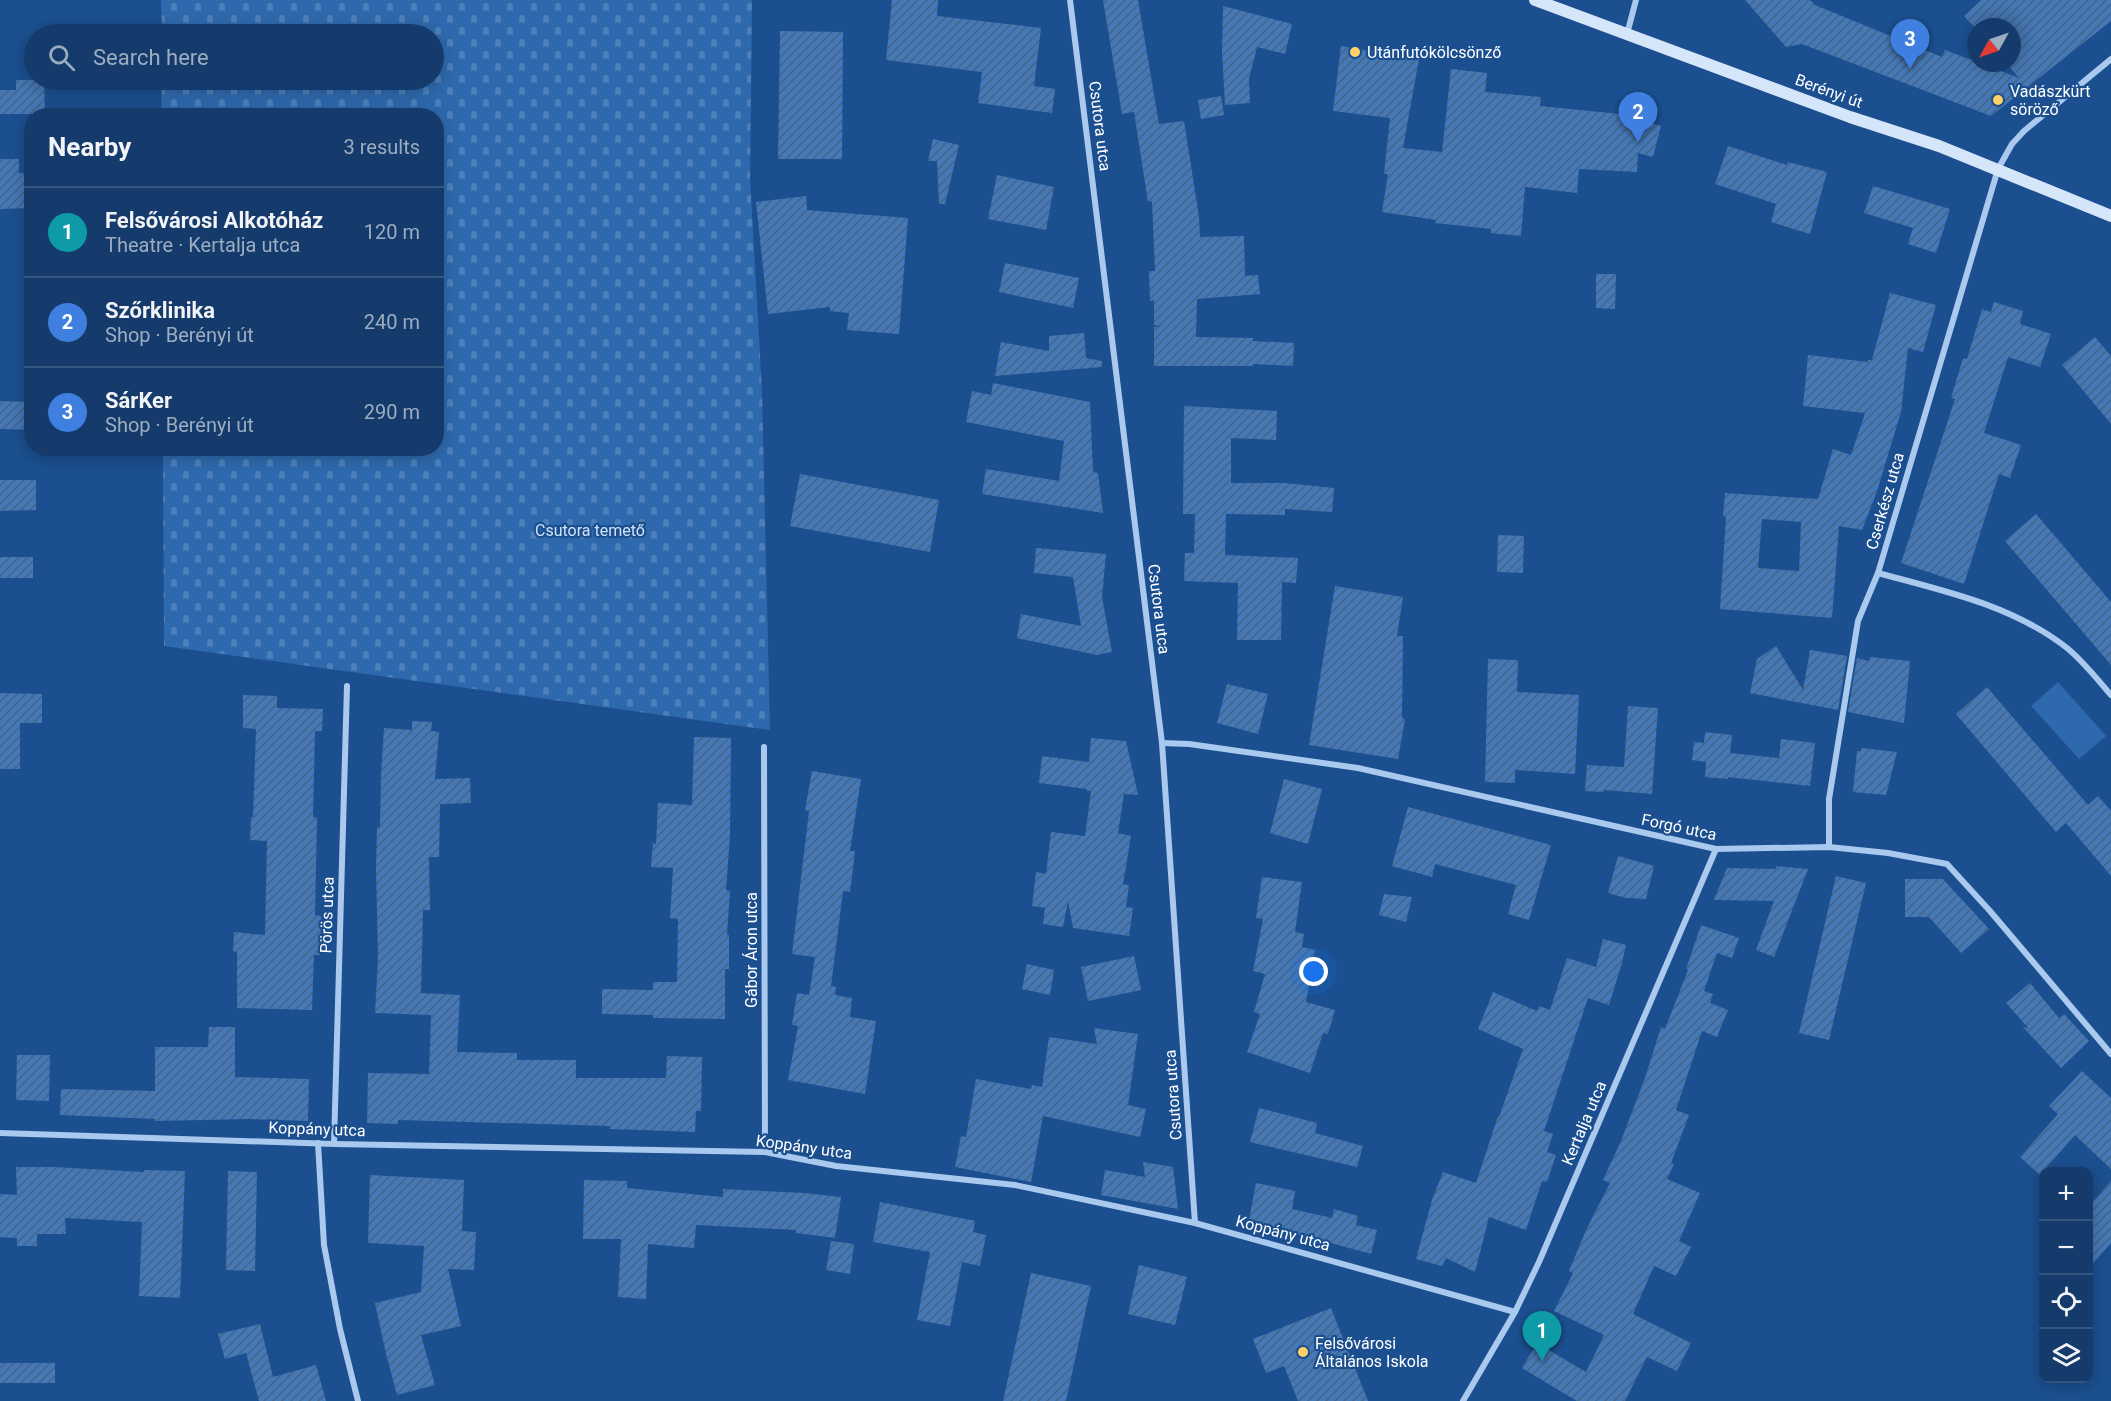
<!DOCTYPE html>
<meta charset="utf-8">
<style>
body{margin:0;font-family:Roboto,sans-serif;background:#1d4271;color:#f1f3f6}
.controls{position:absolute;right:18px;bottom:18px;display:grid;overflow:hidden;border-radius:12px;box-shadow:0 3px 15px #0003}
.controls button{width:54px;height:54px;display:grid;place-items:center;padding:0;border:0;border-bottom:2px solid #33557e;background:#143b6b;color:#f1f3f6;font:30px sans-serif}
.compass{position:absolute;left:1967px;top:18px;width:54px;height:54px;border-radius:50%;background:#143b6b;box-shadow:0 3px 15px #0003;rotate:230deg}
.you{position:absolute;left:1314px;top:972px;width:21px;height:21px;margin:-15px;border:4px solid #fff;border-radius:50%;background:#1a73e8;box-shadow:0 0 0 9px #1a73e833}
.badge{display:grid;place-items:center;width:39px;height:39px;border-radius:50%;background:#bca0f2;color:#fff;font-size:20px;font-weight:700}
.pin{position:absolute;translate:-50% -50px;filter:drop-shadow(0 2px 3px #0008)}
.pin::after{content:'';position:absolute;top:32px;width:21px;height:18px;background:inherit;clip-path:polygon(0 0,100% 0,50% 100%)}
.list{margin:0;padding:0;list-style:none}
h2{display:flex;justify-content:space-between;align-items:center;height:78px;margin:0;padding:0 24px;font-size:26px}
h2 small{font-size:20px;font-weight:400;color:#9dadc1}
.list li{display:grid;grid-template-columns:39px 1fr auto;gap:18px;align-items:center;box-sizing:border-box;height:90px;padding:0 24px;border-top:2px solid #33557e}
.list b{display:block;font-size:22px;white-space:nowrap}
.list p{margin:0;font-size:20px;white-space:nowrap;color:#9dadc1}
.list em{font-size:20px;font-style:normal;color:#9dadc1}
.icon{flex:none;width:33px;height:33px;fill:none;stroke:currentColor;stroke-width:2;stroke-linecap:round;stroke-linejoin:round}
.map{position:relative;flex:none;width:2111px;height:1401px;overflow:hidden}
.search{position:absolute;background:#143b6b;box-shadow:0 3px 15px #0003;left:24px;top:24px;width:420px;height:66px;display:flex;align-items:center;gap:15px;box-sizing:border-box;padding:0 21px;border-radius:33px;color:#9dadc1;font-size:22px}
.panel{position:absolute;background:#143b6b;box-shadow:0 3px 15px #0003;left:24px;top:108px;width:420px;height:348px;border-radius:24px}
.map>svg:first-child{display:block}
.cemetery{fill:url(#cemetery-stones)}
.park{fill:#2e69ad}
.building{fill:url(#building-hatch);fill-rule:evenodd}
.lines{fill:none;stroke-linecap:round;stroke-linejoin:round}
.minor{stroke:#a9c9ee;stroke-width:6}
.secondary{stroke:#d6e6fa;stroke-width:12}
.poi-dot{fill:#ffd166;stroke:#1b4f8f;stroke-width:2}
.labels{text-anchor:middle;dominant-baseline:central;stroke-width:4.5;stroke-linejoin:round;paint-order:stroke}
.poi-label{font-size:16px;fill:#fff;stroke:#1b4f8f;text-anchor:start}
.street-label{font-size:16px;fill:#fff;stroke:#1b4f8f}
.park-label{font-size:16px;fill:#cfe3fa;stroke:#1b4f8f}
</style>
<div class="map">
<svg width="2111" height="1401" viewBox="0 0 2111 1401">
<defs>
<pattern id="cemetery-stones" width="16" height="16" patternUnits="userSpaceOnUse" patternTransform="scale(1.5)"><rect width="16" height="16" fill="#2e69ad"/><path d="M2 7V4a2 2 0 0 1 4 0v3zM10 15v-3a2 2 0 0 1 4 0v3z" fill="#4d80b9"/></pattern>
<pattern id="building-hatch" width="6" height="6" patternUnits="userSpaceOnUse" patternTransform="scale(1.5)"><rect width="6" height="6" fill="#4478b7"/><path d="M-1 1l2-2M0 6l6-6M5 7l2-2" fill="none" stroke="#486282"/></pattern>
</defs>
<rect width="100%" height="100%" fill="#1b4f8f"/>
<polygon class="cemetery" points="161,0 752,0 750,179 762,391 770,730 164,646 163,449 436,448 436,116 161,115 162,80 434,80 434,34 162,34"/>
<polygon class="park" points="2058,682 2106,736 2079,759 2031,706"/>
<g class="building">
<polygon points="892,0 938,0 937,16 1041,28 1034,86 1055,89 1052,113 978,103 982,72 886,60"/>
<polygon points="1103,0 1138,0 1159,124 1184,121 1199,217 1200,237 1244,236 1245,276 1258,275 1260,294 1197,299 1196,337 1253,338 1253,341 1294,343 1293,366 1253,364 1253,366 1154,366 1154,327 1162,326 1154,325 1154,300 1150,301 1149,271 1155,271 1152,201 1148,202 1134,112 1122,114"/>
<polygon points="1745,0 1810,0 1815,5 1942,57 1945,50 2019,78 2006,63 2012,63 2012,27 1976,27 1976,29 1964,16 1981,0 2111,0 2111,21 1991,116 1802,44 1786,47"/>
<polygon points="1223,6 1292,24 1285,54 1257,47 1249,79 1250,103 1225,105 1222,52"/>
<polygon points="780,31 843,32 842,159 778,159"/>
<polygon points="1341,46 1419,59 1403,148 1442,152 1451,69 1487,73 1485,92 1541,97 1540,106 1620,114 1661,126 1653,157 1638,153 1637,172 1579,169 1577,193 1525,187 1521,236 1491,233 1491,229 1435,223 1436,220 1382,212 1388,174 1384,174 1390,118 1333,111"/>
<polygon points="16,80 44,80 45,114 0,114 0,90 16,90"/>
<polygon points="1221,96 1224,115 1201,119 1198,100"/>
<polygon points="933,139 959,145 945,204 939,204 937,161 928,161"/>
<polygon points="1728,146 1787,165 1788,162 1827,172 1810,234 1771,222 1776,204 1715,184"/>
<polygon points="0,159 19,159 19,173 32,173 32,208 0,209"/>
<polygon points="997,175 1054,187 1046,230 988,219"/>
<polygon points="1873,186 1950,209 1936,253 1908,244 1913,228 1864,213"/>
<polygon points="806,196 807,210 908,218 899,334 847,330 849,313 830,311 830,307 768,314 756,202"/>
<polygon points="1005,263 1079,278 1073,308 999,292"/>
<polygon points="1596,274 1616,274 1615,309 1596,308"/>
<path d="M1890 293 1936 305 1923 352 1908 348 1901 412 1877 491 1862 530 1839 526 1832 618 1720 609 1726 517 1723 516 1725 493 1818 499 1833 449 1851 455 1865 413 1803 406 1808 355 1868 362V360H1872ZM1762 519 1801 522 1799 571 1758 568Z"/>
<polygon points="1994,302 2023,311 2020,324 2051,334 2040,367 2008,357 1984,433 2021,445 2010,478 1999,474 1964,584 1901,563 1955,399 1951,398 1963,358 1967,359 1982,309 1991,312"/>
<polygon points="1084,333 1086,358 1102,361 1102,367 995,376 1001,342 1049,351 1049,336"/>
<polygon points="2095,337 2111,356 2111,424 2062,365"/>
<polygon points="993,383 1090,402 1093,472 1098,473 1103,513 982,494 986,469 1059,481 1064,441 966,422 972,391 991,395"/>
<polygon points="0,401 32,402 32,430 0,429"/>
<polygon points="1184,406 1277,411 1276,440 1231,438 1231,483 1285,483 1334,488 1332,512 1285,509 1285,515 1226,514 1225,555 1298,558 1296,583 1282,582 1281,640 1237,640 1238,583 1184,581 1185,553 1194,553 1195,514 1183,514"/>
<polygon points="800,474 939,500 930,552 790,526"/>
<polygon points="0,480 36,480 36,510 0,511"/>
<polygon points="2036,514 2111,602 2111,665 2005,541"/>
<polygon points="1498,535 1524,536 1523,573 1497,572"/>
<polygon points="1036,548 1106,554 1102,597 1112,652 1097,655 1017,638 1021,614 1081,626 1073,577 1034,573"/>
<rect x="0" y="557" width="33" height="21"/>
<polygon points="1335,586 1403,597 1397,636 1403,636 1402,718 1405,719 1398,759 1309,745"/>
<polygon points="1776,646 1803,690 1810,650 1847,656 1838,710 1750,693 1757,659"/>
<polygon points="1870,657 1910,661 1904,723 1848,712 1857,658 1869,661"/>
<polygon points="1488,659 1518,660 1517,692 1579,695 1575,774 1515,770 1515,783 1485,782"/>
<polygon points="1227,684 1268,694 1258,734 1217,723"/>
<polygon points="1987,687 2088,805 2098,796 2111,811 2111,876 2066,823 2056,832 1956,714"/>
<polygon points="0,693 42,694 42,723 20,723 20,769 0,769"/>
<polygon points="243,695 277,696 277,708 323,709 322,731 315,731 313,817 317,818 315,915 321,916 320,955 314,955 312,1010 237,1008 237,952 233,951 234,932 265,935 267,841 250,840 251,817 253,817 256,729 243,728"/>
<polygon points="1628,706 1658,708 1652,794 1604,790 1604,792 1585,791 1587,765 1624,767"/>
<polygon points="412,721 432,722 431,731 439,732 435,779 470,778 471,803 440,804 439,857 429,857 430,910 423,910 421,993 460,995 457,1052 517,1053 517,1060 576,1060 576,1078 666,1078 667,1056 702,1057 701,1111 696,1111 695,1132 610,1129 610,1126 398,1120 398,1124 367,1123 368,1073 429,1074 431,1015 375,1013 378,958 376,868 377,827 380,827 381,775 384,728 412,730"/>
<polygon points="1705,732 1732,735 1730,753 1779,758 1781,739 1815,743 1810,786 1728,777 1728,779 1705,777 1706,762 1692,760 1694,742 1704,743"/>
<polygon points="694,737 731,738 730,836 726,890 730,891 727,935 729,935 729,969 725,969 725,1019 653,1018 653,1015 602,1014 602,989 653,990 653,982 677,982 678,919 670,918 673,868 651,867 653,843 656,844 658,803 692,805"/>
<polygon points="1091,738 1126,741 1138,795 1124,794 1118,833 1131,836 1123,884 1129,885 1126,907 1133,908 1129,936 1073,928 1068,901 1063,927 1043,924 1045,908 1032,906 1036,872 1046,874 1051,832 1085,836 1091,791 1087,791 1087,789 1039,783 1042,756 1089,762"/>
<polygon points="1861,748 1897,752 1886,795 1853,792 1857,751 1861,751"/>
<polygon points="812,771 861,779 850,851 855,851 850,892 843,891 831,986 836,987 835,995 852,998 850,1017 876,1021 865,1094 788,1080 798,1026 792,1025 797,993 809,995 815,957 792,954 809,811 805,810"/>
<polygon points="1284,779 1322,789 1308,844 1270,833"/>
<polygon points="1408,807 1551,845 1529,920 1508,914 1516,885 1435,864 1432,877 1392,866"/>
<polygon points="1618,856 1654,866 1646,899 1626,898 1608,893"/>
<polygon points="1776,866 1808,869 1774,957 1756,950 1774,901 1714,900 1727,868 1776,869"/>
<polygon points="1836,876 1866,883 1829,1040 1799,1033"/>
<polygon points="1262,877 1302,882 1295,932 1304,934 1302,947 1315,950 1306,1002 1335,1010 1328,1034 1323,1033 1310,1073 1247,1052 1260,1014 1254,1012 1265,974 1253,971 1263,919 1256,918"/>
<polygon points="1905,879 1943,879 1989,929 1961,953 1929,917 1905,917"/>
<polygon points="1384,894 1412,897 1406,922 1379,915"/>
<polygon points="1701,925 1739,938 1732,958 1717,953 1704,991 1713,994 1710,1003 1728,1010 1717,1037 1702,1031 1676,1110 1689,1115 1671,1163 1674,1164 1667,1179 1700,1193 1679,1241 1691,1247 1676,1276 1654,1266 1633,1314 1691,1343 1677,1371 1647,1357 1625,1401 1577,1401 1522,1368 1537,1343 1586,1372 1604,1335 1554,1311 1573,1273 1569,1271 1586,1230 1610,1183 1603,1180 1621,1141 1645,1078 1661,1027 1665,1029 1688,970 1686,969"/>
<polygon points="1603,939 1626,945 1622,963 1609,1005 1588,998 1544,1131 1553,1134 1547,1152 1556,1155 1547,1182 1542,1181 1526,1230 1489,1217 1475,1272 1446,1258 1442,1266 1416,1259 1432,1200 1443,1172 1476,1183 1498,1116 1499,1117 1523,1049 1478,1029 1493,992 1537,1011 1539,1006 1550,1010 1567,958 1596,967"/>
<polygon points="1134,956 1141,990 1088,1001 1081,967"/>
<polygon points="1027,964 1054,970 1050,995 1022,989"/>
<polygon points="2030,983 2059,1018 2064,1014 2089,1041 2061,1068 2022,1026 2029,1029 2006,1003"/>
<polygon points="209,1027 235,1027 235,1077 309,1079 308,1121 249,1119 155,1121 155,1119 60,1115 61,1089 155,1091 155,1047 208,1047"/>
<polygon points="1094,1028 1138,1034 1128,1105 1146,1109 1140,1137 1043,1116 1031,1182 955,1167 961,1136 966,1137 976,1079 1031,1089 1032,1085 1042,1087 1049,1037 1097,1044"/>
<polygon points="17,1055 50,1055 49,1101 16,1100"/>
<polygon points="2082,1071 2111,1098 2111,1169 2075,1135 2040,1175 2020,1157 2058,1114 2049,1106"/>
<polygon points="1259,1108 1317,1123 1315,1133 1363,1146 1357,1167 1250,1142"/>
<polygon points="1143,1162 1173,1167 1178,1209 1101,1195 1105,1170 1145,1177"/>
<polygon points="16,1167 54,1167 144,1172 144,1170 185,1171 180,1298 139,1296 142,1222 65,1218 66,1234 37,1234 37,1246 17,1246 17,1238 0,1237 0,1194 17,1195"/>
<polygon points="228,1171 257,1172 255,1271 226,1270"/>
<polygon points="370,1175 464,1180 462,1231 476,1232 474,1270 448,1269 461,1326 421,1335 435,1385 397,1395 386,1354 375,1303 421,1292 424,1246 368,1243"/>
<polygon points="584,1180 627,1181 627,1188 723,1197 723,1189 804,1193 841,1197 835,1238 796,1233 796,1230 696,1225 694,1248 648,1244 646,1299 618,1297 621,1239 583,1239"/>
<polygon points="2111,1181 2111,1243 2088,1269 2088,1207"/>
<polygon points="1256,1183 1295,1191 1292,1209 1332,1218 1334,1209 1358,1216 1356,1225 1377,1230 1371,1254 1313,1238 1248,1225"/>
<polygon points="880,1202 975,1221 973,1232 986,1235 980,1266 962,1262 950,1326 917,1320 930,1252 873,1242"/>
<polygon points="831,1241 854,1244 850,1274 826,1270"/>
<polygon points="1139,1265 1187,1277 1175,1325 1128,1314"/>
<polygon points="1031,1273 1091,1286 1066,1401 1003,1401"/>
<polygon points="1331,1308 1368,1401 1298,1401 1284,1366 1266,1373 1253,1339"/>
<polygon points="260,1324 273,1377 316,1365 326,1401 259,1401 246,1353 225,1359 218,1334"/>
<rect x="0" y="1363" width="55" height="20"/>
</g>
<g class="lines">
<g class="minor">
<polyline points="1070,0 1162,743 1195,1223"/>
<polyline points="1627,34 1636,0"/>
<path d="M1878 573C1944 591 2012 605 2067 648 2084 662 2097 679 2111 695"/>
<polyline points="1162,743 1189,744 1358,768 1716,849 1829,847 1888,853 1947,864 1990,911 2111,1054"/>
<polyline points="764,747 765,1152"/>
<polyline points="1829,847 1829,799 1858,621 1878,573 1998,169 2012,144 2024,131 2111,59"/>
<polyline points="0,1133 334,1144 765,1152 836,1166 1015,1185 1195,1223 1515,1312"/>
<polyline points="318,1143 324,1245 340,1329 358,1401"/>
<polyline points="334,1144 347,686"/>
<polyline points="1463,1401 1515,1312 1539,1262 1716,849"/>
</g>
<polyline class="secondary" points="1535,0 1850,117 1939,146 2111,216"/>
</g>
<g class="poi-dot">
<circle cx="1355" cy="52" r="6"/>
<circle cx="1998" cy="100" r="6"/>
<circle cx="1303" cy="1352" r="6"/>
</g>
<g class="labels">
<g class="poi-label">
<text x="1367" y="52">Utánfutókölcsönző</text>
<text x="2010" y="91">Vadászkürt<tspan x="2010" dy="18">söröző</tspan></text>
<text x="1315" y="1343">Felsővárosi<tspan x="1315" dy="18">Általános Iskola</tspan></text>
</g>
<g class="street-label">
<text transform="translate(1829 91) rotate(20)">Berényi út</text>
<text transform="translate(1100 126) rotate(83)">Csutora utca</text>
<text transform="translate(1885 501) rotate(-74)">Cserkész utca</text>
<text transform="translate(1159 609) rotate(83)">Csutora utca</text>
<text transform="translate(1679 827) rotate(12)">Forgó utca</text>
<text transform="translate(327 915) rotate(-88)">Pörös utca</text>
<text transform="translate(751 950) rotate(-90)">Gábor Áron utca</text>
<text transform="translate(1173 1095) rotate(-94)">Csutora utca</text>
<text transform="translate(1584 1123) rotate(-67)">Kertalja utca</text>
<text transform="translate(317 1129) rotate(2)">Koppány utca</text>
<text transform="translate(804 1147) rotate(8)">Koppány utca</text>
<text transform="translate(1283 1233) rotate(15)">Koppány utca</text>
</g>
<g class="park-label">
<text x="590" y="530">Csutora temető</text>
</g>
</g>
</svg>
<div class="controls">
<button>+</button>
<button>−</button>
<button><svg class="icon" aria-label="locate" viewBox="0 0 24 24"><circle cx="12" cy="12" r="6"/><path d="M12 2v4M12 18v4M2 12h4M18 12h4"/></svg></button>
<button><svg class="icon" aria-label="layers" viewBox="0 0 24 24"><path d="M12 4l9 5-9 5-9-5zM3 14l9 5 9-5"/></svg></button>
</div>
<svg class="compass" viewBox="-18 -18 36 36"><path d="M0-13l5 13h-10z" fill="#e53935"/><path d="M0 13l5-13h-10z" fill="#9dadc1"/></svg>
<div class="you"></div>
<div class="pin badge" style="left:1542px;top:1361px;background:#0f9aa8">1</div>
<div class="pin badge" style="left:1638px;top:142px;background:#3f7fe0">2</div>
<div class="pin badge" style="left:1910px;top:69px;background:#3f7fe0">3</div>
<div class="search"><svg class="icon" aria-label="search" viewBox="0 0 24 24"><circle cx="10" cy="10" r="6"/><path d="M15 15l6 6"/></svg>Search here</div>
<section class="panel">
<h2>Nearby<small>3 results</small></h2>
<ul class="list">
<li><span class="badge" style="background:#0f9aa8">1</span><div><b>Felsővárosi Alkotóház</b><p>Theatre · Kertalja utca</p></div><em>120 m</em></li>
<li><span class="badge" style="background:#3f7fe0">2</span><div><b>Szőrklinika</b><p>Shop · Berényi út</p></div><em>240 m</em></li>
<li><span class="badge" style="background:#3f7fe0">3</span><div><b>SárKer</b><p>Shop · Berényi út</p></div><em>290 m</em></li>
</ul>
</section>
</div>
